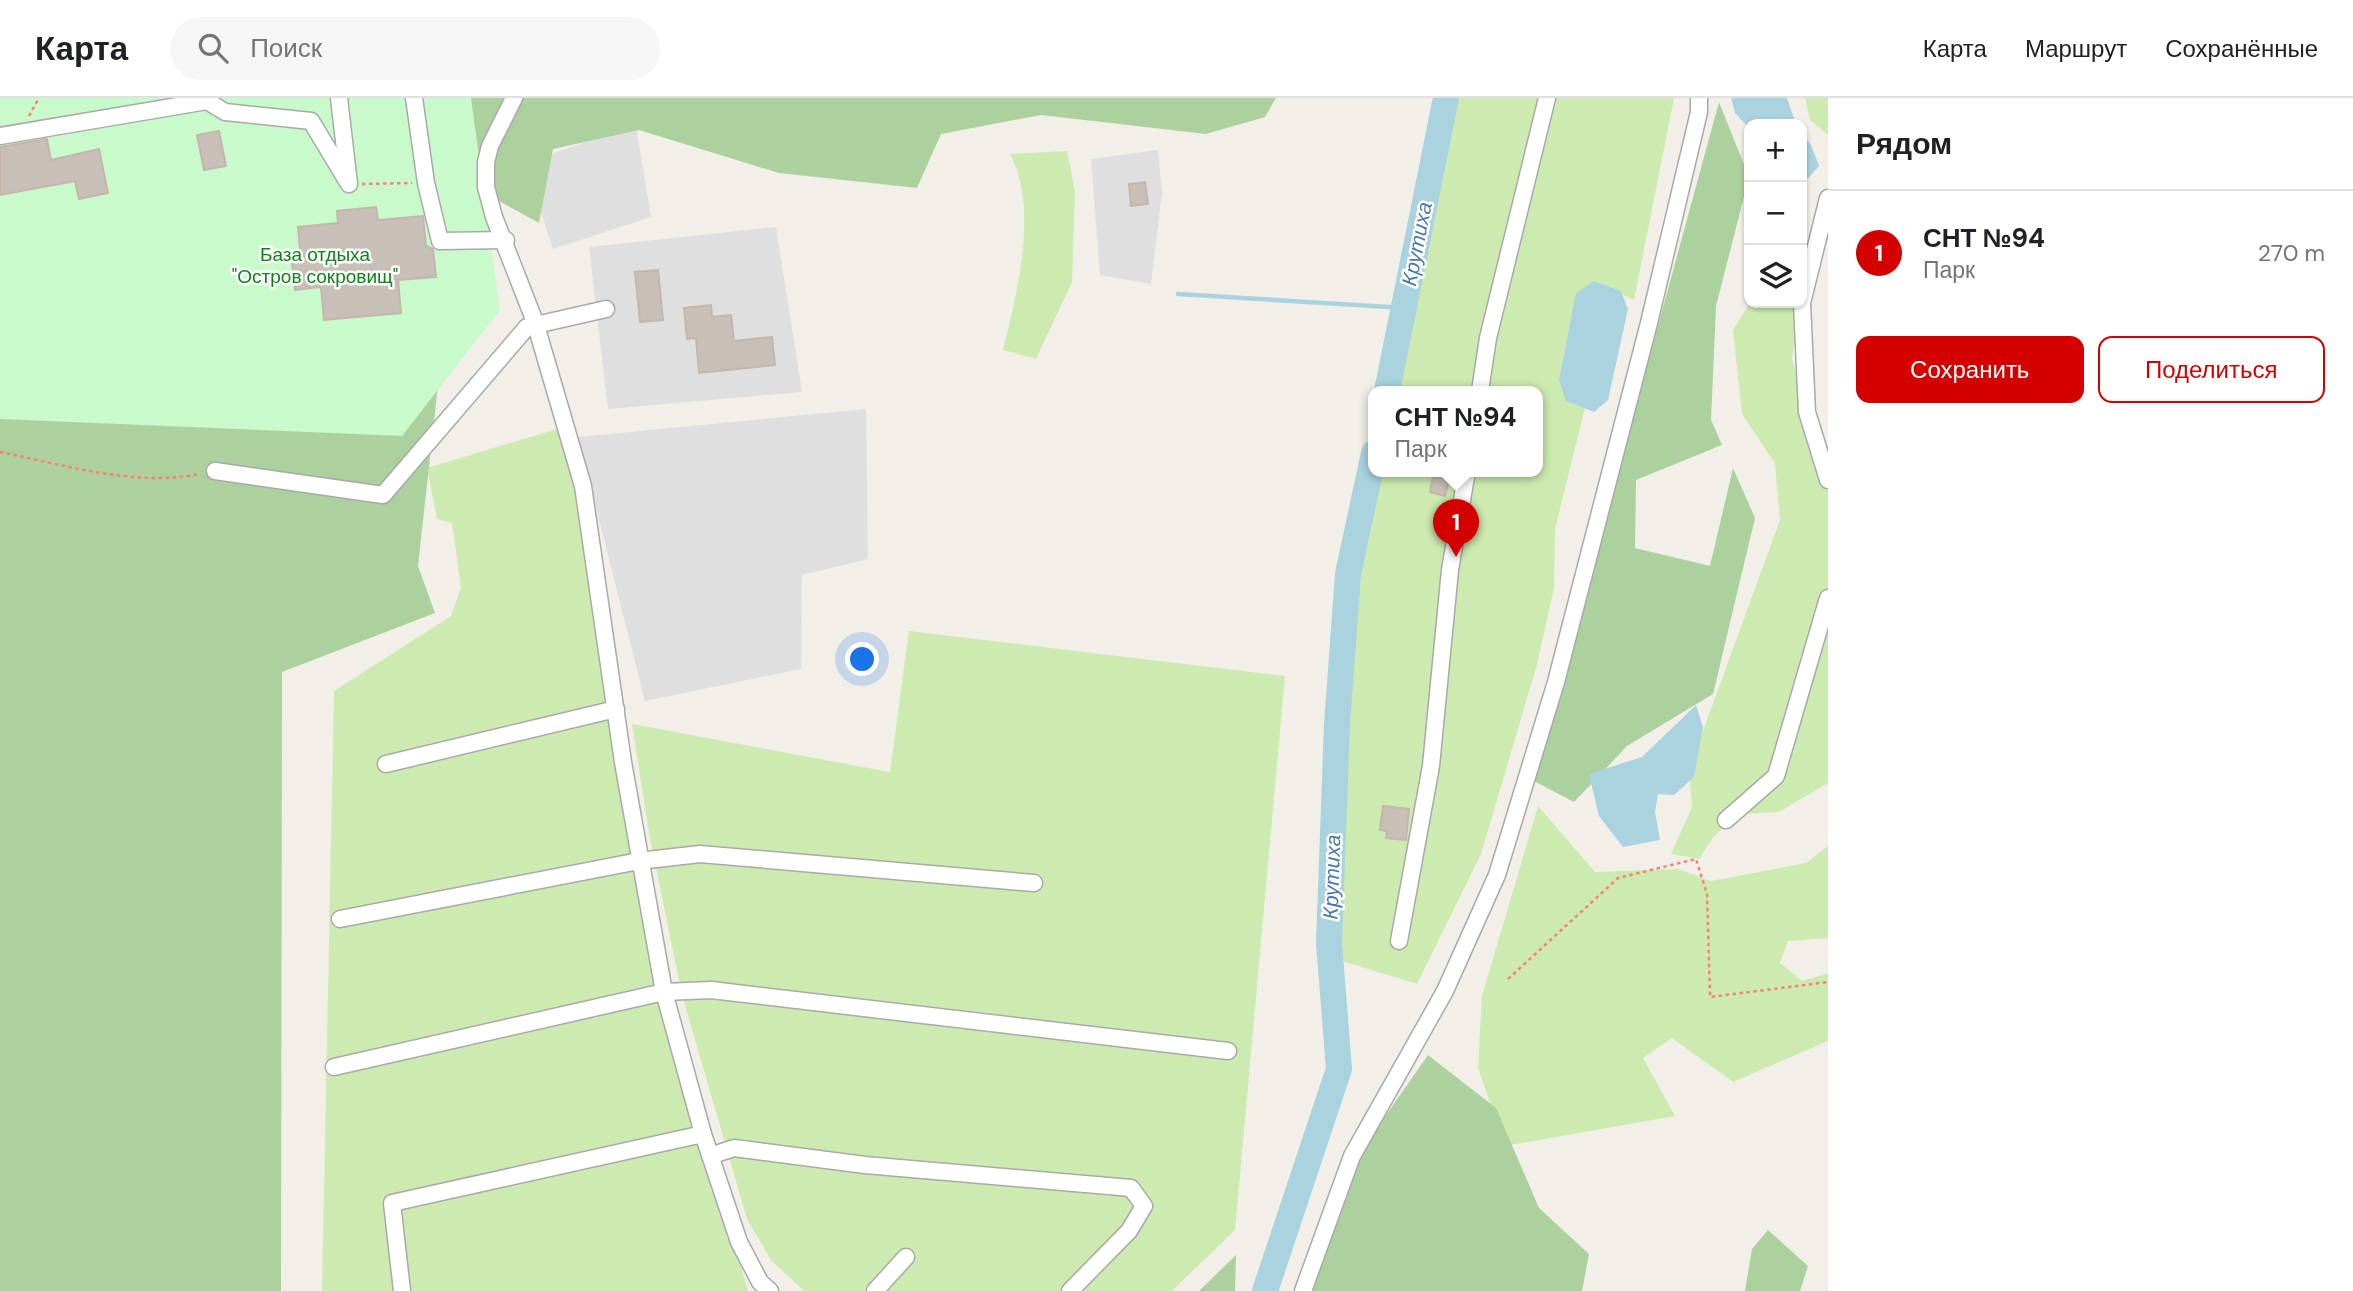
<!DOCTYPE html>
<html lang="ru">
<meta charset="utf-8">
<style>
body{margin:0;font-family:"DM Sans",sans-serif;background:#f6f6f6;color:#202124}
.controls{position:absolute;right:21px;top:21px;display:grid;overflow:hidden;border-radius:14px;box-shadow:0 2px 5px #0004}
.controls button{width:63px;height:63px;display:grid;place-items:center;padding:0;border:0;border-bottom:2px solid #e0e0e0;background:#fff;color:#202124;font:35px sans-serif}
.you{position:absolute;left:863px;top:562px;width:24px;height:24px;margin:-18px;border:5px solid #fff;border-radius:50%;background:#1a73e8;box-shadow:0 0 0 10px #1a73e833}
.badge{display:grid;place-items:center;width:46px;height:46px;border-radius:50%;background:#d40000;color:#fff;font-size:23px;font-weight:700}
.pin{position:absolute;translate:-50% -58px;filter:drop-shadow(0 2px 4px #0008)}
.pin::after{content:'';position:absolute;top:37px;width:24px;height:21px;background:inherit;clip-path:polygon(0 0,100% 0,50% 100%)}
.popup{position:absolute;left:1368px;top:288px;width:175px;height:91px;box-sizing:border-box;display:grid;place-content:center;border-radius:14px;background:#fff;filter:drop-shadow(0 2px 5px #0005);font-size:23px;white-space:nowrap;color:#757577}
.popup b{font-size:26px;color:#202124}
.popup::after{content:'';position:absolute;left:50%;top:100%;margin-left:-14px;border:14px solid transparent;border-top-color:#fff}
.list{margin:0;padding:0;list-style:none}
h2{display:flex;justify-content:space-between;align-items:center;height:91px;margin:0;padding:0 28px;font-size:30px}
h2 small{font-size:23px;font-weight:400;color:#757577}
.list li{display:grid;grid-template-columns:46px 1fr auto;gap:21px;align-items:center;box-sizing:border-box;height:126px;padding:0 28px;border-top:2px solid #e0e0e0}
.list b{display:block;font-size:26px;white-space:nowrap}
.list p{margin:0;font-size:23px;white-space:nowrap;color:#757577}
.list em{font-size:23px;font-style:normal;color:#757577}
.actions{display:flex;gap:14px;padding:21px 28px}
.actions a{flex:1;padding:16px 0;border:2px solid #d40000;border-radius:14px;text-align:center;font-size:24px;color:#d40000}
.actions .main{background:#d40000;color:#fff}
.icon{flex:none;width:38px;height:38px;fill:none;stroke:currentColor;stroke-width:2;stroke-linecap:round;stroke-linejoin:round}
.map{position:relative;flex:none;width:1828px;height:1193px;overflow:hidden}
header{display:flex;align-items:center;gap:42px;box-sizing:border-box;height:98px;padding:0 35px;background:#fff;border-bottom:2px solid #e0e0e0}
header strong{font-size:33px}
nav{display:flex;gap:38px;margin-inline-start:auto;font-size:24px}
.search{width:490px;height:63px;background:#f6f6f6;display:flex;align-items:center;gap:18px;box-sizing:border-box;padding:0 24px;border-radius:38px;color:#757577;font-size:26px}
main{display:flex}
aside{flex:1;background:#fff}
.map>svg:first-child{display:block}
.residential{fill:#e0dfdf}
.grass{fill:#cdebb0}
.forest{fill:#add19e}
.park{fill:#c8facc}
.water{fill:#aad3df}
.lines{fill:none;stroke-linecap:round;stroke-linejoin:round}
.stream{stroke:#aad3df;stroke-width:4.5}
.river{stroke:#aad3df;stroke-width:26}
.building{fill:#c7bfb8;stroke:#c4b6ab;stroke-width:2}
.minor-casing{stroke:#a9a9a9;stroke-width:19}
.path{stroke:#fa8072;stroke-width:2.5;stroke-dasharray:3.5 3.5;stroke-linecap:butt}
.minor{stroke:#fff;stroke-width:16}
.labels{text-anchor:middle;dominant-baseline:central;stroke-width:5;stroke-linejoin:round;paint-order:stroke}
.park-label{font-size:19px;fill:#0c8416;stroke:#fff}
.water-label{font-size:21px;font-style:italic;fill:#4a7aab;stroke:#fff}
</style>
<header>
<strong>Карта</strong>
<div class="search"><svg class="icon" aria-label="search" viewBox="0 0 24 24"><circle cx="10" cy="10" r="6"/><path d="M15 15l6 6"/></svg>Поиск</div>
<nav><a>Карта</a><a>Маршрут</a><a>Сохранённые</a></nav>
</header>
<main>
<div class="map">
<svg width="1828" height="1193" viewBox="0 0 1828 1193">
<rect width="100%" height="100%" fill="#f2efe9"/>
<g class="residential">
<polygon points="636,27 651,119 553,151 525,65"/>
<polygon points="1158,52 1162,95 1151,186 1100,177 1091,61"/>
<polygon points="776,129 802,294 608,311 589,149"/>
<polygon points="866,311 868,461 802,477 801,571 645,603 578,339"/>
</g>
<g class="grass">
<polygon points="1458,0 1674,0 1634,202 1594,183 1566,303 1585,310 1555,431 1554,490 1536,570 1481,756 1417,886 1336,861 1350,488 1376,373 1538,373 1538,293 1393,293"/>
<polygon points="1805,0 1828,0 1828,37 1810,22"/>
<path d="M1067 53 1075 93 1072 184 1036 261 1003 252C1017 194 1039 111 1010 56Z"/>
<polygon points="1750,205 1799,205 1792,261 1828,384 1828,685 1779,714 1739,716 1713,739 1699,761 1671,756 1692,709 1689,671 1780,422 1775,366 1742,316 1733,232"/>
<polygon points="560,330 581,400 655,871 748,1193 322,1193 334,593 451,518 461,490 452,425 437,421 427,370"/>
<polygon points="909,533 1285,578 1235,1132 1172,1193 804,1193 771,1162 747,1121 682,897 650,741 632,626 890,674"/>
<polygon points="1538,708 1595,774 1678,771 1711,783 1806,765 1828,748 1828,840 1788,843 1780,865 1802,883 1828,875 1828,943 1733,984 1672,940 1643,960 1675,1018 1505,1048 1478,970 1482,898"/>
</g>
<g class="forest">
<polygon points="0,0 443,242 418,468 435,515 282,574 281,1193 0,1193"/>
<polygon points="439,0 1276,0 1265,19 1206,36 1041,17 941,36 917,90 779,75 639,32 553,51 539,125 461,82"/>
<polygon points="1719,4 1749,79 1716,208 1711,322 1722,347 1636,382 1635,450 1710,468 1733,370 1755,420 1713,596 1627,648 1574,704 1534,683"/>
<polygon points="1428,957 1496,1010 1539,1110 1589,1156 1582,1193 1311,1193 1363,1050"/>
<polygon points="1768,1132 1808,1168 1800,1193 1745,1193 1752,1151"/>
<polygon points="1236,1157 1235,1193 1199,1193"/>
</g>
<polygon class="park" points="0,0 471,0 500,212 402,338 0,321"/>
<g class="water">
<polygon points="1731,0 1787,0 1796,26 1749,26 1749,30 1735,15"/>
<polygon points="1802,36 1811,47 1819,68 1802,87"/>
<polygon points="1594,183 1621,193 1628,211 1608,302 1594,314 1566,303 1559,282 1576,195"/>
<polygon points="1696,607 1703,629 1694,679 1674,697 1658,696 1655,714 1660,742 1623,749 1599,718 1589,676 1642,659"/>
</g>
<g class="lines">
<polyline class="stream" points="1178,196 1405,210"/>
<g class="river">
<polyline points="1387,293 1446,0"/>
<polyline points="1265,1193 1339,971 1329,845 1337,626 1348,476 1374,355"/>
</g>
</g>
<g class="building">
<polygon points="219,33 226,68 204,72 197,37"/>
<polygon points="47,41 51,62 99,51 108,95 79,101 75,83 0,97 0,49"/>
<polygon points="1145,84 1148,106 1131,108 1129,86"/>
<polygon points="376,109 378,122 423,118 426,148 433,151 436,179 398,182 401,215 324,222 321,189 295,192 292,164 301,163 298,129 338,125 337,113"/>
<polygon points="658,172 663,222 640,224 635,174"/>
<polygon points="711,207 712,219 731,217 734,243 772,239 775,267 699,275 696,240 687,241 684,210"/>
<polygon points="1434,373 1451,373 1445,398 1430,394"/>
<polygon points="1383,708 1409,711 1406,742 1386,740 1387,733 1380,732"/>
</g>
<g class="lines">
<defs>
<g id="minor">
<polyline points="414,0 426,85 440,143 506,142"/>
<polyline points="514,0 490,48 486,64 486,89 494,119 535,224 583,388 623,664 664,894 703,1036 739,1144 760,1184 770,1193"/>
<polyline points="0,38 207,3 225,14 311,23 349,86 339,0"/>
<polyline points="1828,100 1802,205 1807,314 1828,382"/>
<polyline points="1480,293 1488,240 1547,0"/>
<polyline points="215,373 383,397 527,229 606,211"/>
<polyline points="386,666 616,611"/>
<polyline points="1726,722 1776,678 1828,500"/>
<polyline points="340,821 639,763 700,756 1034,785"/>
<polyline points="1399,843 1431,668 1450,472 1467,373"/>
<polyline points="334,969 664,894 711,892 1228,953"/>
<polyline points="710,1058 734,1050 865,1067 1131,1090 1144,1108 1129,1133 1070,1193"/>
<polyline points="402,1193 392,1105 703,1036"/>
<polyline points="875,1193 906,1159"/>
<polyline points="1303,1193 1352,1058 1445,893 1497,777 1556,584 1649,225 1699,14 1699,0"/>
</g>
</defs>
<use href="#minor" class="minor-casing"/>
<g class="path">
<polyline points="29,18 39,0"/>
<polyline points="362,86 412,85"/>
<path d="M0 354C65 367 135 389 200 376"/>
<polyline points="1508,881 1618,780 1696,761 1707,796 1710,899 1828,884"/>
</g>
<use href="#minor" class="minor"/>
</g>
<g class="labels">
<g class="park-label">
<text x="315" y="156">База отдыха<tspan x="315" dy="22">"Остров сокровищ"</tspan></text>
</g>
<g class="water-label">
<text transform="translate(1417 146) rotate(-79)">Крутиха</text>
<text transform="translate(1332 779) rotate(-88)">Крутиха</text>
</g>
</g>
</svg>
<div class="controls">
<button>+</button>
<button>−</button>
<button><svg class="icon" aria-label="layers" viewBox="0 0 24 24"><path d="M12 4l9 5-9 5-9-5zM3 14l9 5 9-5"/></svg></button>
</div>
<div class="you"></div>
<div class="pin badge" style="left:1456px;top:459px">1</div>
<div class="popup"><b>СНТ №94</b>Парк</div>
</div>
<aside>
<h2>Рядом<small></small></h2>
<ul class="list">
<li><span class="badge">1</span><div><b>СНТ №94</b><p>Парк</p></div><em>270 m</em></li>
</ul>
<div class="actions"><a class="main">Сохранить</a><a>Поделиться</a></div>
</aside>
</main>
